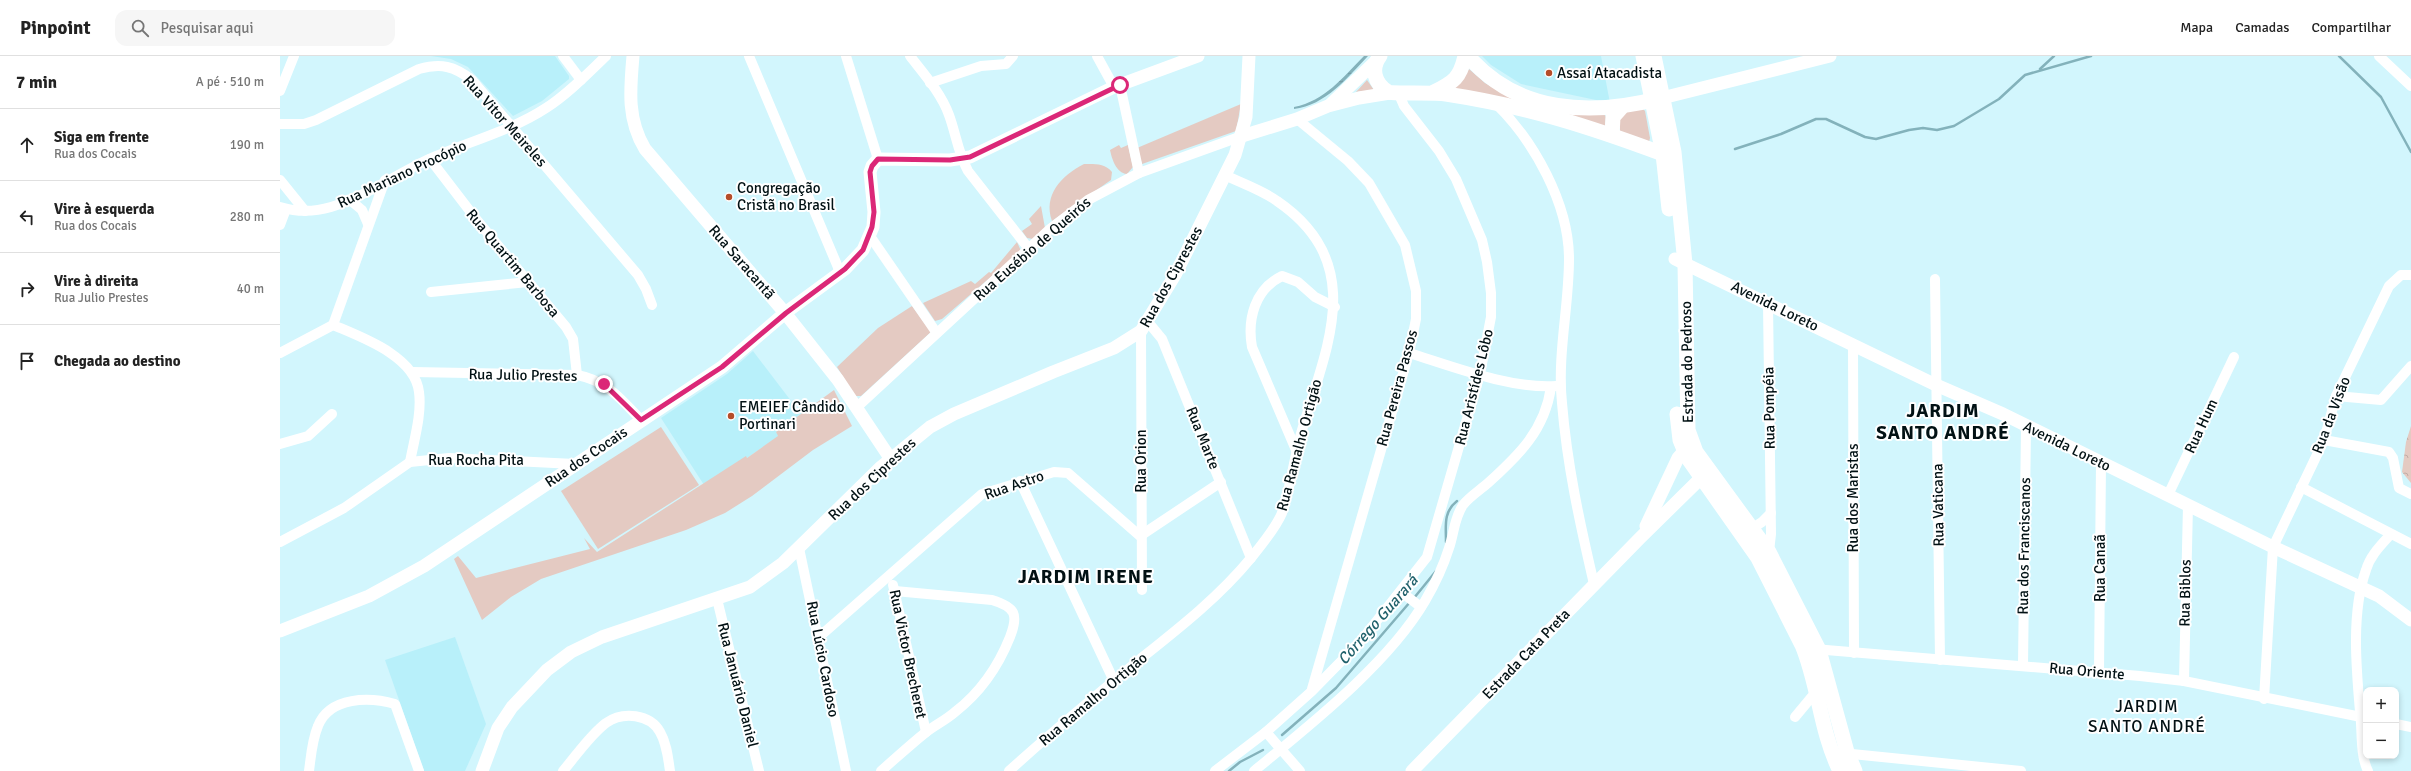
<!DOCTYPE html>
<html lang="pt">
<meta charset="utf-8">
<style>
body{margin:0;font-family:Signika,sans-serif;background:#f6f6f6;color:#222}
.controls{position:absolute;right:12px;bottom:12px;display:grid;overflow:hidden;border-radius:8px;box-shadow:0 2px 6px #0003}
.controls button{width:36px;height:36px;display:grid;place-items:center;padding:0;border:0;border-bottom:1px solid #e0e0e0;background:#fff;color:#222;font:20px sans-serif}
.stop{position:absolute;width:12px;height:12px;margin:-9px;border:3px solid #db2777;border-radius:50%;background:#fff}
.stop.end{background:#db2777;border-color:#fff;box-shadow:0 1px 4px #0008}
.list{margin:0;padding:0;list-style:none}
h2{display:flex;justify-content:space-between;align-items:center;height:52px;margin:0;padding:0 16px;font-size:17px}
h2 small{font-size:13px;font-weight:400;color:#767676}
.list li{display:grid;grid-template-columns:26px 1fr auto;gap:12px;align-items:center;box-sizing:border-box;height:72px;padding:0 16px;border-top:1px solid #e0e0e0}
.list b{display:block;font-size:15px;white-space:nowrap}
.list p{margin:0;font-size:13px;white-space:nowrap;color:#767676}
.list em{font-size:13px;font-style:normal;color:#767676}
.icon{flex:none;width:22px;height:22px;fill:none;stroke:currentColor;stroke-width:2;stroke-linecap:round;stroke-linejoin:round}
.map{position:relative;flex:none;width:2131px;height:715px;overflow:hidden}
header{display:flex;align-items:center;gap:24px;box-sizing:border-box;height:56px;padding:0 20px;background:#fff;border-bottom:1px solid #e0e0e0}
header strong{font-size:19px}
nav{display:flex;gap:22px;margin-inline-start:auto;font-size:14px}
.search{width:280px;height:36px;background:#f6f6f6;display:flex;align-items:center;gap:10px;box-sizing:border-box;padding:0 14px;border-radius:12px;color:#767676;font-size:15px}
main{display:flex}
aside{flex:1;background:#fff}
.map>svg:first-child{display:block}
.built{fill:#b8f0fa}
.green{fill:#e4cac2}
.forest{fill:url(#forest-crowns)}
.water{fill:url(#water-ripples)}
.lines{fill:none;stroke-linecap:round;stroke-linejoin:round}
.stream{stroke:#83b2bb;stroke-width:2.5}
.minor{stroke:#fff;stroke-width:10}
.tertiary{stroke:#fff;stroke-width:13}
.secondary{stroke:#fff;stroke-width:15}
.route{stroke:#db2777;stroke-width:5}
.poi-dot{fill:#b54d29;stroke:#fff;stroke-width:1.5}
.labels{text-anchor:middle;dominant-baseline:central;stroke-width:4;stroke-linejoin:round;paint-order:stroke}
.poi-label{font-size:15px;fill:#021114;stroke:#fff;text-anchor:start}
.street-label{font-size:15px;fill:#021114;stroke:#fff}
.water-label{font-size:16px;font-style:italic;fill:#21616b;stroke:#fff}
.quarter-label{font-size:17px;letter-spacing:1px;fill:#021114;stroke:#fff}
.district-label{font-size:19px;font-weight:bold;letter-spacing:1px;fill:#021114;stroke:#fff}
</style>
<header>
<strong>Pinpoint</strong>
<div class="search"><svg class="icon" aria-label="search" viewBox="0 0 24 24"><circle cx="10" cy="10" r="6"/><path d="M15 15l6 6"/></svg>Pesquisar aqui</div>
<nav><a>Mapa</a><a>Camadas</a><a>Compartilhar</a></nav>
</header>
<main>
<aside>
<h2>7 min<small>A pé · 510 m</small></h2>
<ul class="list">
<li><svg class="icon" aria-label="ahead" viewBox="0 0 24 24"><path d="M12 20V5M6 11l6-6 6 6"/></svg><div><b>Siga em frente</b><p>Rua dos Cocais</p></div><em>190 m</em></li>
<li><svg class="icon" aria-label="left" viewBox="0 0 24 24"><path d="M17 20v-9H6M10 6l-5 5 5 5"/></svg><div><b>Vire à esquerda</b><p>Rua dos Cocais</p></div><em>280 m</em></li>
<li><svg class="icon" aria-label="right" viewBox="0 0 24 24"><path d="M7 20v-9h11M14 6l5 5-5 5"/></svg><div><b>Vire à direita</b><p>Rua Julio Prestes</p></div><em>40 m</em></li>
<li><svg class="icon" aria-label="arrive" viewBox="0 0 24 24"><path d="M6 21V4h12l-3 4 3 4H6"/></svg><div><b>Chegada ao destino</b></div></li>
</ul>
</aside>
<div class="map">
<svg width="2131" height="715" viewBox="0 0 2131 715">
<defs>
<pattern id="forest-crowns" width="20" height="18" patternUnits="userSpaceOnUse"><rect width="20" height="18" fill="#e4cac2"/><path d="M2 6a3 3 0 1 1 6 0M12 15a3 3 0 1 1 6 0" fill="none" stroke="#c2aca6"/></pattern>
<pattern id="water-ripples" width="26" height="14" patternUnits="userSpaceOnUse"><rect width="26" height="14" fill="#83b2bb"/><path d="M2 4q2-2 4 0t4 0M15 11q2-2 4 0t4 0" fill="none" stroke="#7098a0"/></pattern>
</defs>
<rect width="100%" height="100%" fill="#d2f6fd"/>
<g class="built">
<polygon points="151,0 275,0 289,20 289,23 262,45 233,60 188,11 171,3"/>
<polygon points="1202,0 1321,0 1330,47 1241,28 1211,9"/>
<polygon points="473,295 521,358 496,376 499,380 467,402 465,401 424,429 381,362 447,318"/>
<polygon points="175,581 206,668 185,715 144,715 105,604"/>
</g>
<g class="green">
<polygon points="1189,13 1205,27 1226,39 1324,58 1326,61 1325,70 1177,35 1175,31"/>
<polygon points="1087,24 1094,34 1076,36"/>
<polygon points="961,48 956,75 862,108 857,92"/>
<polygon points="1361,51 1365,55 1370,82 1369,86 1340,76 1340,58"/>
<path d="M839 89 841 92 848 89 853 111 847 118C836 117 832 103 830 94Z"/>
<path d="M804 108C814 108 825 107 832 116L831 124 772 165C763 139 781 120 804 108Z"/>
<polygon points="761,150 765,172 753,183 747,182 742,175 752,168 749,163"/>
<polygon points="737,186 741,195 662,263 655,265 643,247 691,225 695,228 709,216 711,217"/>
<polygon points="632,250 651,276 581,340 575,340 557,311 598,272"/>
<polygon points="554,334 572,370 533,394 472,440 445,457 406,474 261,523 231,541 202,564 174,503 178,500 196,522 310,493 304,482 317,496 466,400 467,402 498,380 496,376"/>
<polygon points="381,371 419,429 318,493 281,435"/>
</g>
<polygon class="forest" points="2131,370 2131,427 2122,416 2126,386"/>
<path class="water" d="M1084 0H1088C1067 22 1046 49 1014 53V51C1045 45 1063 21 1084 0Z"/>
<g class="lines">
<g class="stream">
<polyline points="2059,0 2101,41 2131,96"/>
<polyline points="1760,13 1774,0"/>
<polyline points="1455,93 1501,78 1536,63 1546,63 1585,81 1596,83 1629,74 1643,72 1657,74 1674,70 1719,43 1745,19 1811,0"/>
<path d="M1166 486C1166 470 1163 456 1177 445"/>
<polyline points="1134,542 1156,515"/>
<polyline points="1002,679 1056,632 1130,546"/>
<polyline points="949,715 960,706 983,694"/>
</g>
<g class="minor">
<polyline points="283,0 301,24"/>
<polyline points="469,0 560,216"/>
<polyline points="566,0 598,103"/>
<path d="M630 0C644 18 661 37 669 59 676 78 678 97 688 115L749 193"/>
<polyline points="817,0 834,31"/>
<polyline points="2099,0 2131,30"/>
<polyline points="650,27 701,10 726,8 733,0"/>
<polyline points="840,29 859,117"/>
<polyline points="0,35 14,0"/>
<path d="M1216 48C1254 85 1289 148 1289 203 1289 251 1277 299 1282 347 1287 409 1300 468 1314 528"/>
<polyline points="1017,63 1068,105 1089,127 1125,189 1136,235 1136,263 1129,297 1032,633"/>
<path d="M0 68H24L36 64 139 13C161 7 174 10 192 24L358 219 366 233 372 249"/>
<polyline points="150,103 196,163 286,271 293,283 297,319"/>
<polyline points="0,124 25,155"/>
<polyline points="70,144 82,154 88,168"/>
<path d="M0 151C16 156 34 156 51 151 84 141 117 118 149 103 187 86 231 75 266 52 288 38 307 18 326 0"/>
<polyline points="0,169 6,153"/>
<polyline points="590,180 656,276"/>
<polyline points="1655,223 1660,604"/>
<polyline points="151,236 248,226"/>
<polyline points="868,266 882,283 971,502"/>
<polyline points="53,269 105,124"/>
<polyline points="861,275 862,534"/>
<polyline points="1573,288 1574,597"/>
<path d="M0 297 53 269C81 281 135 300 139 336 142 358 134 384 130 406"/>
<path d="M1129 297C1174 311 1230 333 1276 330"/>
<path d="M132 316 297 319C326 324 342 344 361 364"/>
<polyline points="2056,340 2101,344 2131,310"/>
<polyline points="576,352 770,173 808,144 859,117 962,80"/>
<polyline points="2044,384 2109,396 2113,402 2119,432 2131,438"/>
<polyline points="0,388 28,380 52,358"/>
<path d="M1016 394 972 291C967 263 975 233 1002 220L1018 226 1035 241 1055 251"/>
<polyline points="740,425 834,625"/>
<polyline points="2021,431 2131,488"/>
<polyline points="1888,439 1954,301"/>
<polyline points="1468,475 1482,466 1491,457"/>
<polyline points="0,486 64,452 130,406 169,402 295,408"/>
<polyline points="519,492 566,715"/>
<polyline points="1487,498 1489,496 1491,478 1488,247"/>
<polyline points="613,529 646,676"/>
<polyline points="1121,536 1141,551"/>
<polyline points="437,543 479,715"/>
<polyline points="539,581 702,438 774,416 788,417 860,480 941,426"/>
<polyline points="1534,593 1860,620 1904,625 2086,662"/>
<polyline points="1743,610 1746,370"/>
<polyline points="1819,616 1821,407"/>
<polyline points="1904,625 1908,449"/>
<polyline points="1984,643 1993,491 2044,384 2056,340 2109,230 2121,219 2131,219"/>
<polyline points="1515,661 1535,637"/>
<polyline points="2116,668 2131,671"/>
<polyline points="986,676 1020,715"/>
<polyline points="1562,697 1741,715"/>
<path d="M29 715C31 700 32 684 38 670 50 640 90 641 115 648L139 715"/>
<path d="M283 715C296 700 310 679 326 667 343 655 370 658 380 676 387 688 388 702 390 715"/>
<path d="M601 715C616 702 630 689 645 677 655 669 666 664 675 656 701 636 718 611 730 581 739 558 735 551 712 544L615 535"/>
<path d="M729 715C771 677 815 640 859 604 898 573 939 541 971 502 980 491 997 469 1002 457 1011 430 1014 401 1022 374 1047 290 1088 207 997 145 982 134 963 128 945 119"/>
<polyline points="935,715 986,676 1032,635 1080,586 1147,501 1200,318 1211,261 1211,237 1207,206 1202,184 1176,123 1159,95 1124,50 1118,36"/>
<path d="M974 715C1030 669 1109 607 1145 545 1155 528 1163 511 1169 492 1174 478 1174 462 1183 449 1189 441 1200 434 1208 427 1239 399 1265 374 1271 331"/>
<path d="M2088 715C2081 701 2082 682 2081 667 2077 620 2070 559 2086 514 2090 500 2100 490 2110 479"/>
</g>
<g class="tertiary">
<path d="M353 0C350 34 347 63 365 93L505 257 558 324 610 402"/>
<polyline points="1382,42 1550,0"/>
<polyline points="1051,48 1095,6"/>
<polyline points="962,80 1017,63 1048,50 1079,42 1110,37"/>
<polyline points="1395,203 1656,329 1723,358 1993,491 2099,540 2131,564"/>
<polyline points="1366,470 1398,402 1404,395 1415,396"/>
<polyline points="0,575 89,540 144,510 442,311 505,257 565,213 583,194 593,171 594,156 590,116 592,110 598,103 670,104 690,101 834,31 918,0"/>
<polyline points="202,715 218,672 232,651 267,614 291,596 322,581 470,531 503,507 601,411 650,371 674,358 773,316 834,292 861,275 895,219 955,99 966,61 969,0"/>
<polyline points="1132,715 1360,482 1421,422 1426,414"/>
</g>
<g class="secondary">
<path d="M1100 0C1090 13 1095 28 1108 36 1113 38 1155 36 1166 38 1245 50 1308 70 1383 98L1391 97"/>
<path d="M1188 0C1238 58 1312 60 1381 42"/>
<polyline points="1363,0 1383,98 1389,153"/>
<polyline points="1374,0 1394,96 1405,208 1408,374 1416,396 1489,496 1539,594 1567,696 1575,715"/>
<path d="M1154 36C1174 26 1180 22 1185 0"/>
<polyline points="1332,79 1333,61 1341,52"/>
<path d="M1397 358 1400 384 1407 401 1478 502 1522 589C1539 630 1540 675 1560 715"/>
</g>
</g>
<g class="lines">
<polyline class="route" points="324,328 361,364 442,311 506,257 565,213 583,194 592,171 594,156 590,116 592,110 598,103 670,104 690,101 840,29"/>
</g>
<g class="poi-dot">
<circle cx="1269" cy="17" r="4"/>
<circle cx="449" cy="141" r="4"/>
<circle cx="451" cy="360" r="4"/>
</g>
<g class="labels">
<g class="poi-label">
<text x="1277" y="17">Assaí Atacadista</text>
<text x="457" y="132">Congregação<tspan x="457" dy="17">Cristã no Brasil</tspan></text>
<text x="459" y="351">EMEIEF Cândido<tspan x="459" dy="17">Portinari</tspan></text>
</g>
<g class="street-label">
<text transform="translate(225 65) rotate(48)">Rua Vitor Meireles</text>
<text transform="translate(122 118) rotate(-25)">Rua Mariano Procópio</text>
<text transform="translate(752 193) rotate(-41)">Rua Eusébio de Queirós</text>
<text transform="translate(462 206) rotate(49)">Rua Saracantã</text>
<text transform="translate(233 207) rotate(50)">Rua Quartim Barbosa</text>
<text transform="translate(891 221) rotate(-61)">Rua dos Ciprestes</text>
<text transform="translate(1495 250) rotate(26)">Avenida Loreto</text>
<text transform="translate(1407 306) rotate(-91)">Estrada do Pedroso</text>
<text transform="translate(243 319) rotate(1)">Rua Julio Prestes</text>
<text transform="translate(1194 331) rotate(-76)">Rua Aristídes Lôbo</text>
<text transform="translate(1117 332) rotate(-75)">Rua Pereira Passos</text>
<text transform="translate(1489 352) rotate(-91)">Rua Pompéia</text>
<text transform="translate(2051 359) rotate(-69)">Rua da Visão</text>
<text transform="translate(1921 370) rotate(-65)">Rua Hum</text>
<text transform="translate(923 382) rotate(68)">Rua Marte</text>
<text transform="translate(1019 389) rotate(-75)">Rua Ramalho Ortigão</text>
<text transform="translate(1787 390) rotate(26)">Avenida Loreto</text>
<text transform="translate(306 401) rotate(-34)">Rua dos Cocais</text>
<text x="196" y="404">Rua Rocha Pita</text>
<text transform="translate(861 405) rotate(-90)">Rua Orion</text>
<text transform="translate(592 423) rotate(-43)">Rua dos Ciprestes</text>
<text transform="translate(734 429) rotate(-19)">Rua Astro</text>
<text transform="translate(1573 442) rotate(-90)">Rua dos Maristas</text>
<text transform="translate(1658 449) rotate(-91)">Rua Vaticana</text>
<text transform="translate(1744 490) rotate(-89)">Rua dos Franciscanos</text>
<text transform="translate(1820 512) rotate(-90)">Rua Canaã</text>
<text transform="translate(1905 537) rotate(-89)">Rua Biblos</text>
<text transform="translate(628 598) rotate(78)">Rua Victor Brecheret</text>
<text transform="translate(1246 598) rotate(-46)">Estrada Cata Preta</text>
<text transform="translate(543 603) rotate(79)">Rua Lúcio Cardoso</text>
<text transform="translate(1807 615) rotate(5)">Rua Oriente</text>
<text transform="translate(458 629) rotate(76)">Rua Januário Daniel</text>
<text transform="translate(813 643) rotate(-40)">Rua Ramalho Ortigão</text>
</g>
<g class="water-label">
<text transform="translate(1098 564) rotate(-49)">Córrego Guarará</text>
</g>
<g class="quarter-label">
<text x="1867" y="650">JARDIM<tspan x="1867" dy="20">SANTO ANDRÉ</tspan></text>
</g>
<g class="district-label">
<text x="1663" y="355">JARDIM<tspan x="1663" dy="22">SANTO ANDRÉ</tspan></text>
<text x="806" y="521">JARDIM IRENE</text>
</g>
</g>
</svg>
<div class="controls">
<button>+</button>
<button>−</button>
</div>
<div class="stop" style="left:840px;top:29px"></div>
<div class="stop end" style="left:324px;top:328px"></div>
</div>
</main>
